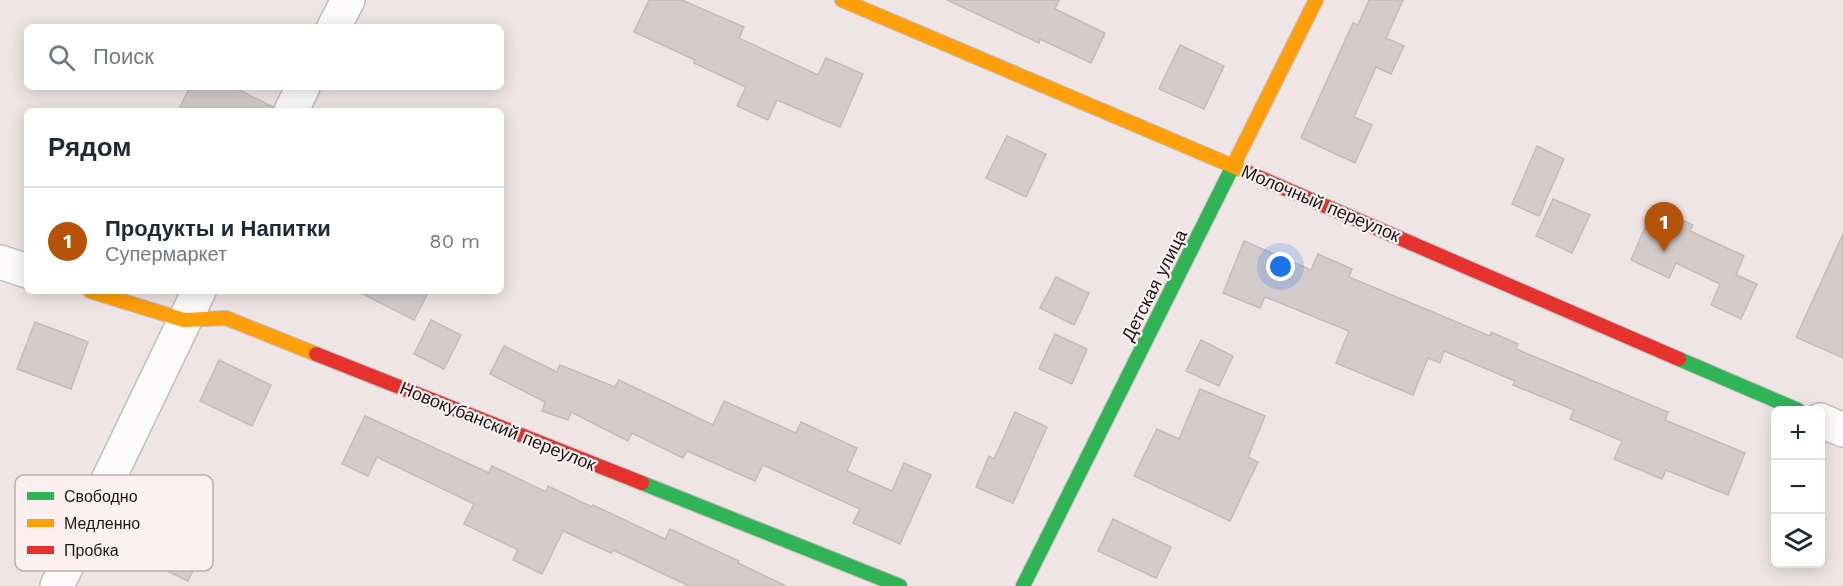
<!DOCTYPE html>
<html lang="ru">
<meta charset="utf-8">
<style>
body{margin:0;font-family:"Work Sans",sans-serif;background:#f2f2f3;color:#1f2937}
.controls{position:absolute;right:18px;bottom:18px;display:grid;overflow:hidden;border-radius:9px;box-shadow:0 3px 15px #0003}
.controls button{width:54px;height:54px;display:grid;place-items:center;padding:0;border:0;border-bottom:2px solid #e0e1e3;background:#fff;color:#1f2937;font:30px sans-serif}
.you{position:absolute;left:1281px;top:267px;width:21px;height:21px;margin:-15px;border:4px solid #fff;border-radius:50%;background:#1a73e8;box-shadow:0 0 0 9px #1a73e833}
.badge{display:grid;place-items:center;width:39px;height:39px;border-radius:50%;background:#b45309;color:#fff;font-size:20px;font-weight:700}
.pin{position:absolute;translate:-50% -50px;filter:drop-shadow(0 2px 3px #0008)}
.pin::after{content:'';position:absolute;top:32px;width:21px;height:18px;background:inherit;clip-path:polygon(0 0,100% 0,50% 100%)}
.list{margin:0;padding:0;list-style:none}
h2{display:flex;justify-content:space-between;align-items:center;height:78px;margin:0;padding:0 24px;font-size:26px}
h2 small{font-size:20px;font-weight:400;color:#747a83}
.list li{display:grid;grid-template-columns:39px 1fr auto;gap:18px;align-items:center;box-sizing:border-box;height:108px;padding:0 24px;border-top:2px solid #e0e1e3}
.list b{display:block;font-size:22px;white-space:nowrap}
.list p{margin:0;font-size:20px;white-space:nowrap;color:#747a83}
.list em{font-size:20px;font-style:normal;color:#747a83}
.icon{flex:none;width:33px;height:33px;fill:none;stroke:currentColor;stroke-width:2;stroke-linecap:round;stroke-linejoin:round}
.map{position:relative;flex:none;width:1843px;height:586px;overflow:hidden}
.search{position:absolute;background:#fff;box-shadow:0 3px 15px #0003;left:24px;top:24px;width:480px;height:66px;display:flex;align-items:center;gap:15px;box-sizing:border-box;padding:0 21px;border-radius:9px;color:#747a83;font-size:22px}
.panel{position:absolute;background:#fff;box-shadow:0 3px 15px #0003;left:24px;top:108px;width:480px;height:186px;border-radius:9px}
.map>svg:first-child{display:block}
.building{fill:#d4cbcb;stroke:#c4bcbc;stroke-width:1.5}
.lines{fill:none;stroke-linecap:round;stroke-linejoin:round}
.street-casing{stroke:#c3bbbb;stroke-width:36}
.fast-casing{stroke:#c3bbbb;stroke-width:16}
.slow-casing{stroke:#c3bbbb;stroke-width:16}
.jam-casing{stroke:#c3bbbb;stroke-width:16}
.street{stroke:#fdfbfb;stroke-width:33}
.fast{stroke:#30b455;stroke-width:14}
.slow{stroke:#ff9f0a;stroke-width:14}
.jam{stroke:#e5322d;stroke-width:14}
.labels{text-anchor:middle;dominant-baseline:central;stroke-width:4.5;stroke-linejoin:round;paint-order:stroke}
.street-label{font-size:18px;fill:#1e1717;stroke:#fdf0f0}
.key{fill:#fdf0f0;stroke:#baafaf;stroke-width:1.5}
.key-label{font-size:16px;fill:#1e1717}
</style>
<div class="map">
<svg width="1843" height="586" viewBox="0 0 1843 586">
<rect width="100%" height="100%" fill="#f0e5e5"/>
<g class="building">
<polygon points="649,0 682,0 716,15 744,27 739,38 818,75 826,58 863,74 840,127 777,100 768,120 737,106 746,87 694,63 695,60 634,32"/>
<polygon points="947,0 1059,0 1055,9 1105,33 1091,63 1040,39 1039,43"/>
<polygon points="1369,0 1403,0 1386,38 1404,46 1391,74 1376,67 1354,117 1372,125 1355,163 1301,138 1353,23 1358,25"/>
<polygon points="1180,45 1224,66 1204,109 1159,89"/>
<polygon points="190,87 233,87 273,107 272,111 178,111"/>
<polygon points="1007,136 1046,154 1026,197 986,178"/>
<polygon points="1537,146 1564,159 1539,216 1512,204"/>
<polygon points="1553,199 1590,215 1572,253 1536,236"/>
<polygon points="1654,207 1693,225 1690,231 1744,256 1736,275 1757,284 1741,319 1711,305 1720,284 1676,263 1669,278 1631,260"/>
<polygon points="1843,234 1843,358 1796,337"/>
<polygon points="1244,241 1311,270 1318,254 1352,269 1349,277 1490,336 1491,332 1518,344 1516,349 1668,412 1665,420 1745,453 1728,495 1666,470 1662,479 1614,459 1622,441 1570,419 1574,410 1513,385 1515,381 1444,351 1440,363 1428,358 1413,395 1336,363 1349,331 1265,297 1260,308 1223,293"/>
<polygon points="1056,277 1089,293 1074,325 1040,308"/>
<polygon points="357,291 429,291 414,320"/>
<polygon points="431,320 461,335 444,369 414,354"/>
<polygon points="35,322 88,342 71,389 17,369"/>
<polygon points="1055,334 1087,349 1072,384 1039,369"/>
<polygon points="1201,340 1233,356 1219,386 1186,371"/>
<polygon points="504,346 557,372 560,365 615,387 619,380 713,425 724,401 796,433 801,422 857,448 847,471 892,491 904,463 931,475 900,544 853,523 860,509 763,465 755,481 687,451 683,458 632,433 628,441 571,412 568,420 542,411 545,402 490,374"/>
<polygon points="219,360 271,385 252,426 200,401"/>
<polygon points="1200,389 1265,416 1248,457 1258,462 1230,521 1134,476 1157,429 1179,439"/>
<polygon points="1015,412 1047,427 1013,503 976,487 989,456 994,459"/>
<polygon points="365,416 489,473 492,466 546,492 548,486 592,507 593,505 665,539 670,529 739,561 738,563 786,586 689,586 613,550 611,553 563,531 542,574 513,560 518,550 464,524 474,504 377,457 368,476 342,464"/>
<polygon points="144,516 205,545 188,581 127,552"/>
<polygon points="1113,519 1171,547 1156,578 1098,551"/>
</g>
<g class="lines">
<defs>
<g id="street">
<polyline points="334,27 348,0"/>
<polyline points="291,111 303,87"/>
<polyline points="0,262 27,271"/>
<polyline points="1820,420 1843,430"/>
<polyline points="57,586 199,291"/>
</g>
<g id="fast">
<polyline points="1679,359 1798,410"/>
<polyline points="642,483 900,586"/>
<polyline points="1023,586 1233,166"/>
</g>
<g id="slow">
<polyline points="842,0 1249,173"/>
<polyline points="1233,166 1316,0"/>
<polyline points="90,291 184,320 226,318 316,354"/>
</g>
<g id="jam">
<polyline points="1249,173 1679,359"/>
<polyline points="316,354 642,483"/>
</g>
</defs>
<use href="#street" class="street-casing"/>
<use href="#fast" class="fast-casing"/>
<use href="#slow" class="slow-casing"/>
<use href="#jam" class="jam-casing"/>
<use href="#street" class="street"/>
<use href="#fast" class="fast"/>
<use href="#slow" class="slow"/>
<use href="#jam" class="jam"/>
</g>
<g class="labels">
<g class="street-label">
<text transform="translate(1321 203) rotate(23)">Молочный переулок</text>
<text transform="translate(1154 285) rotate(-63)">Детская улица</text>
<text transform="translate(498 426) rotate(22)">Новокубанский переулок</text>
</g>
</g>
<rect x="15" y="475" width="198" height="96" rx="9" class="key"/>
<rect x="27" y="492" width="27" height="8" fill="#30b455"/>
<rect x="27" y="519" width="27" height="8" fill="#ff9f0a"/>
<rect x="27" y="546" width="27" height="8" fill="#e5322d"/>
<g class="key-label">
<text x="64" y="502">Свободно</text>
<text x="64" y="529">Медленно</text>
<text x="64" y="556">Пробка</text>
</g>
</svg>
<div class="controls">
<button>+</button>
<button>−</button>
<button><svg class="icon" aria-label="layers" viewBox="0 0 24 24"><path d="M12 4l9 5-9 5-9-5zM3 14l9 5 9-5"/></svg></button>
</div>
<div class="you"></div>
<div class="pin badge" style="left:1664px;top:252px">1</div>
<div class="search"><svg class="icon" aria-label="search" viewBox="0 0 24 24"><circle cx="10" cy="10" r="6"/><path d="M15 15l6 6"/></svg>Поиск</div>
<section class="panel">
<h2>Рядом<small></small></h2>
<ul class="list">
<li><span class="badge">1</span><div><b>Продукты и Напитки</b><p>Супермаркет</p></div><em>80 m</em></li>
</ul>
</section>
</div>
